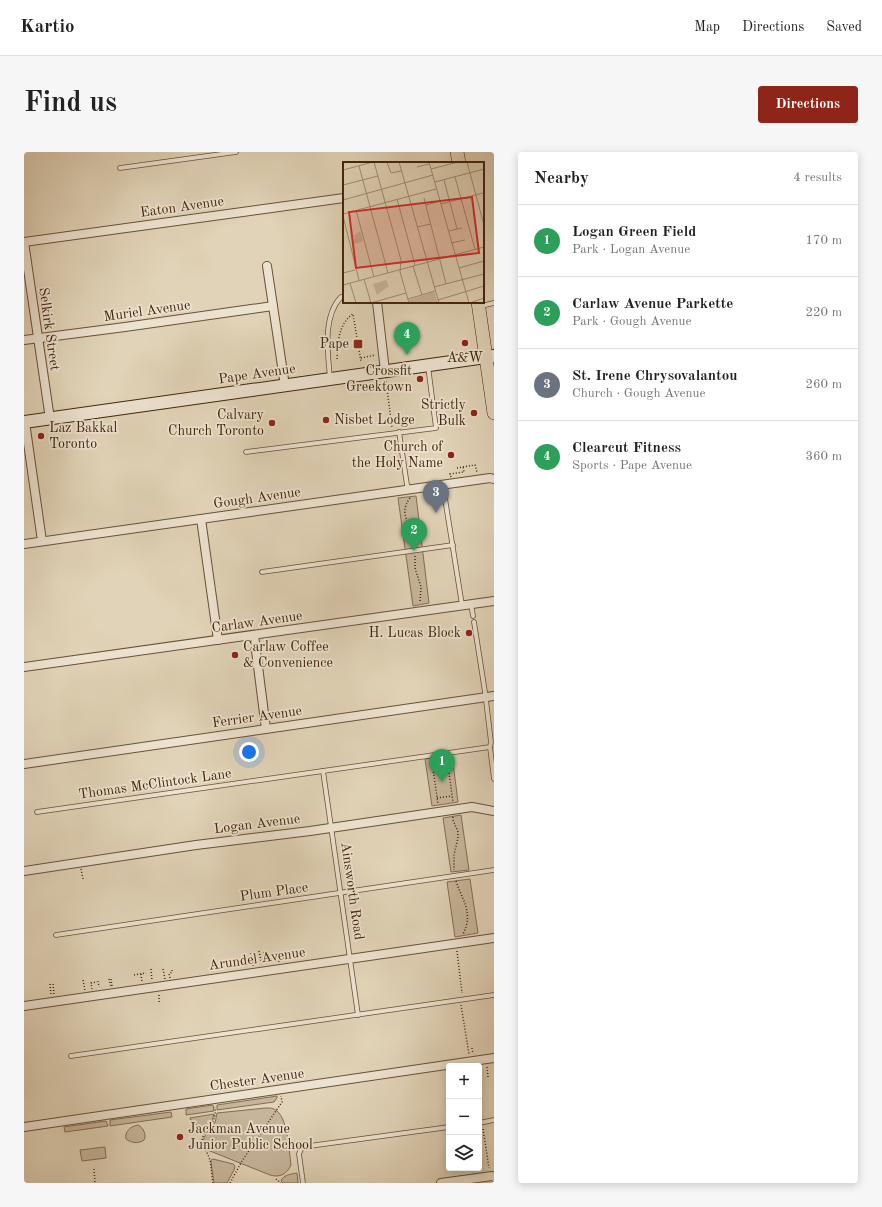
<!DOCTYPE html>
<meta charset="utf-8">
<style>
body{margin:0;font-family:"Old Standard TT",serif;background:#f6f6f6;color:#222}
.controls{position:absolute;right:12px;bottom:12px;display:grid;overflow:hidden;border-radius:4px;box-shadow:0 2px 10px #0003}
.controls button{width:36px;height:36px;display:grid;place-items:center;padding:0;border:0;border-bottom:1px solid #e0e0e0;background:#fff;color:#222;font:20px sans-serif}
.you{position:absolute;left:225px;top:600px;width:14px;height:14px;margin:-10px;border:3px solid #fff;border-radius:50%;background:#1a73e8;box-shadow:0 0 0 6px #1a73e833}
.badge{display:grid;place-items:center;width:26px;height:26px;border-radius:50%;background:#8f2418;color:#fff;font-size:13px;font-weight:700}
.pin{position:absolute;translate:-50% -33px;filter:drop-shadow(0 1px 2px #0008)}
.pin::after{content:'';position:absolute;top:21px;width:14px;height:12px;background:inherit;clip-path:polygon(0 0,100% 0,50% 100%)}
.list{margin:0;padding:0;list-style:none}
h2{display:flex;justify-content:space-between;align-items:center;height:52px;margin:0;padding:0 16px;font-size:17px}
h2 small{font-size:13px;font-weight:400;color:#767676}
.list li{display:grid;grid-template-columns:26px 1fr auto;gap:12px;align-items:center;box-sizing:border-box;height:72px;padding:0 16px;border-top:1px solid #e0e0e0}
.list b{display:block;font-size:15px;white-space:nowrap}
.list p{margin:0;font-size:13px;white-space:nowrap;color:#767676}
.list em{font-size:13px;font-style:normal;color:#767676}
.icon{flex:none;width:22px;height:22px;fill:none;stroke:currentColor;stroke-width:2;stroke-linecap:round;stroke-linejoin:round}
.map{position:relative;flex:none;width:470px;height:1031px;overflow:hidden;border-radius:4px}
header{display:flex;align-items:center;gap:24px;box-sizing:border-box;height:56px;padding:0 20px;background:#fff;border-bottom:1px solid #e0e0e0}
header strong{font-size:19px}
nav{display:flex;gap:22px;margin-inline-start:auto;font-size:14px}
.intro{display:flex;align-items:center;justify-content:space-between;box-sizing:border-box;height:96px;padding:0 24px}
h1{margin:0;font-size:28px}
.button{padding:10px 18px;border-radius:4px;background:#8f2418;color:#fff;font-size:14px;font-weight:700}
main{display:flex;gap:24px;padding:0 24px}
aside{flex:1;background:#fff;border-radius:4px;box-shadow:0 2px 10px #0003}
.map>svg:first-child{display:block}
.green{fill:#c6b59a;stroke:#846d52}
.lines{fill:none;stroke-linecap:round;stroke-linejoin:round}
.service-casing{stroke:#6a5036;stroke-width:5.5}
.minor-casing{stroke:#6a5036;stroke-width:10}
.secondary-casing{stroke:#43250b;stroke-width:14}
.primary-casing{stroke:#43250b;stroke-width:14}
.path{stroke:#43250b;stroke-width:1.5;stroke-dasharray:1 2;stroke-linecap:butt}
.service{stroke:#ece2d0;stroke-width:4}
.minor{stroke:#ece2d0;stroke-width:8}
.secondary{stroke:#ece2d0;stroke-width:12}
.primary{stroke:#e1d3b7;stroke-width:13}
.poi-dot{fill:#8f2418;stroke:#ece2d0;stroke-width:1.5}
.labels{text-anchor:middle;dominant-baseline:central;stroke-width:3.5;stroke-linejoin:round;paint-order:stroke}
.street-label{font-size:14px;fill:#43250b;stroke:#ece2d0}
.poi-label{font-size:14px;fill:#43250b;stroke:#ece2d0;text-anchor:end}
.inset-road{fill:none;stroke:#a28d72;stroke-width:1}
.view{fill:#d62828;fill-opacity:0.15;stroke:#d62828;stroke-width:2}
.inset-edge{fill:none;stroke:#43250b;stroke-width:2}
</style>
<header>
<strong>Kartio</strong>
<nav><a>Map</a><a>Directions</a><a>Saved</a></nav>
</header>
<div class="intro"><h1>Find us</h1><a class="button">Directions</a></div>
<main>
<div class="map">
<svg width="470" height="1031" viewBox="0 0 470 1031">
<rect width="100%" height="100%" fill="#e1d3b7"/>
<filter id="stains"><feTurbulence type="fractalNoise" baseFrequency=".005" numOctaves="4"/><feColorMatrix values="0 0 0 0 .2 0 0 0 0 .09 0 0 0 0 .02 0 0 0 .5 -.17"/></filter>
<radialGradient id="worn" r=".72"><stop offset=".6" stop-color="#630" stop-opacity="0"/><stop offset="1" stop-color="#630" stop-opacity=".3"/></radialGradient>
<g class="green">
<polygon points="392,344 405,451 389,454 374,346"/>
<polygon points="428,603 434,650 408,654 401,607"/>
<polygon points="437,663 445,718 427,720 419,666"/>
<polygon points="446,727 454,781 431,785 423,730"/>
<polygon points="253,944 253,946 250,950 193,958 193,953"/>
<polygon points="189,953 190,959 162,963 162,957"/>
<path d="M242 956C246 956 250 956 253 959 264 968 265 999 267 1013 263 1022 256 1026 246 1023L181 997C177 984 182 983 189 974 192 970 192 965 193 961Z"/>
<polygon points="147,960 148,965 86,974 86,968"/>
<polygon points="190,962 188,969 179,981 177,981 173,973 166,967 166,966"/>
<polygon points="82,969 84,974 41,980 40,975"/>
<path d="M114 973C119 975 123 983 120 988 115 992 107 991 102 987 100 980 107 974 114 973Z"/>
<polygon points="81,995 82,1006 58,1009 56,998"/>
<polygon points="189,1007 209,1012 211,1014 210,1018 203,1031 190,1031 187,1011 187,1008"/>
<path d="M273 1021 274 1031H259L257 1029C259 1023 267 1022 273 1021Z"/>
</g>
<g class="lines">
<defs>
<g id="service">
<polyline points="96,16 212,0"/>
<polyline points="457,154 470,151"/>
<path d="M306 226C304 202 298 165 317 145H320"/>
<polyline points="375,280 383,333 385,337"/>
<polyline points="222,300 412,276 404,214"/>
<polyline points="419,334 438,453"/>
<polyline points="238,420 429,393"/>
<polyline points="447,452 449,464"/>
<polyline points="450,470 461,540 467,590 466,595 470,627"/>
<polyline points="299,619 334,863"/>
<polyline points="13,660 466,595"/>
<polyline points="32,783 470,718"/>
<polyline points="47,904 470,843"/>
<polyline points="455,971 470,968"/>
<polyline points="279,1031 275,1002 278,995 425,975"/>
</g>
<g id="minor">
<polyline points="0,90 320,46"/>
<polyline points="0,90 26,267"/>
<polyline points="243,114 261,234"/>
<polyline points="353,150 361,219"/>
<polyline points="0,188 101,175 249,154"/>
<polyline points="1,270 18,389"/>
<polyline points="177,367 194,488"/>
<polyline points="0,392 466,326 470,327"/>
<polyline points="230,483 242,577"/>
<polyline points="0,515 470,449"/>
<polyline points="0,612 470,544"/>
<polyline points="0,719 172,693 286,679 448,655 470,659"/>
<polyline points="0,854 470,786"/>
<polyline points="0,975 470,906"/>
<polyline points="417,1031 468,1024 470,1025"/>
</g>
<polyline id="secondary" points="0,270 470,204"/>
<g id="primary">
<polyline points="433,0 435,11"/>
<polyline points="454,150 470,261"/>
</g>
</defs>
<use href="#service" class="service-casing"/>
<use href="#minor" class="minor-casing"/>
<use href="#secondary" class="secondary-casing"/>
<use href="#primary" class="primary-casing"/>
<g class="path">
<polyline points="337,206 351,203"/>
<path d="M313 207C314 191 314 172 329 162L337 210"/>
<polyline points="362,229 368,276"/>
<polyline points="433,316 451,313 453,320"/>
<polyline points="427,325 426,322 440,320 439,314"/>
<path d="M386 346C372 364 391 375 392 392"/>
<polyline points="391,404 391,416 397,435 396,451"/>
<polyline points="423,606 429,650"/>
<polyline points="410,610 408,610 414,652"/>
<polyline points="413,646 428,644"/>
<polyline points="429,665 429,668 434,680 434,686 430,703 430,718"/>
<polyline points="57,717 59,727"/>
<path d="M432 729C438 748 450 761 439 782"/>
<polyline points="235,799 238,813"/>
<polyline points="433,799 438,841"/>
<polyline points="240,800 242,812"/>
<polyline points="227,801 229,814"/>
<polyline points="220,803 222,815"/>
<polyline points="254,803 255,810"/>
<polyline points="127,817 128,829"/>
<polyline points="139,817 141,827"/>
<polyline points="117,822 118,830"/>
<polyline points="110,823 122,821"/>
<polyline points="146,826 145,822 148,820 148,818"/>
<polyline points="85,827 87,835"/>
<polyline points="87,827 88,834"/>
<polyline points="59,828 61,838"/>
<polyline points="74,829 75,835"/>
<polyline points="26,832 27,843"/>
<polyline points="29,832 30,843"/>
<polyline points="68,837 67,831 73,830"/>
<polyline points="135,843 135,850"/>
<polyline points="437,853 445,902"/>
<polyline points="448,896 449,902"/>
<polyline points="463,915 464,925"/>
<polyline points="459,977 465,1016"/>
<polyline points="70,1017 71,1031"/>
<polyline points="252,1027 257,1031"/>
<path d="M189 1031C187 1022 188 1011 184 1003 182 998 178 995 178 989 179 977 193 975 191 955"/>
<polyline points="206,1031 218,1009 258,950 257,944"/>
</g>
<use href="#service" class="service"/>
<use href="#minor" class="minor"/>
<use href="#secondary" class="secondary"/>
<use href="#primary" class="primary"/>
</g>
<g class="poi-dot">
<circle cx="441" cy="191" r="4"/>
<rect x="329" y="187" width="10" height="10" rx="2"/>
<circle cx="396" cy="227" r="4"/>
<circle cx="450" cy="261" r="4"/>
<circle cx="302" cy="268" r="4"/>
<circle cx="248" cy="271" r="4"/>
<circle cx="17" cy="284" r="4"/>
<circle cx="427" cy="303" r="4"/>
<circle cx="445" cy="481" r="4"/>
<circle cx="211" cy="503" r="4"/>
<circle cx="156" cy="985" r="4"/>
</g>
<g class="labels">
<g class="street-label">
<text transform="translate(158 55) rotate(-8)">Eaton Avenue</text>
<text transform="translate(123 159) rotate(-8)">Muriel Avenue</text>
<text transform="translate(25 177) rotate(82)">Selkirk Street</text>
<text transform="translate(233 222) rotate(-8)">Pape Avenue</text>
<text transform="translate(233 346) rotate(-8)">Gough Avenue</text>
<text transform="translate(233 470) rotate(-8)">Carlaw Avenue</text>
<text transform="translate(233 565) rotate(-8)">Ferrier Avenue</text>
<text transform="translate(131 632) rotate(-8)">Thomas McClintock Lane</text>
<text transform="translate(233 672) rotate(-7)">Logan Avenue</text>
<text transform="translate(328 739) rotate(82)">Ainsworth Road</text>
<text transform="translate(250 740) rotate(-8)">Plum Place</text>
<text transform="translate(233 807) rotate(-8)">Arundel Avenue</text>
<text transform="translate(233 928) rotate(-8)">Chester Avenue</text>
</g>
<g class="poi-label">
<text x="325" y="192">Pape</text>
<text x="441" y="206" text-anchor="middle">A&amp;W</text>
<text x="388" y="219">Crossfit<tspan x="388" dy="16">Greektown</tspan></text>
<text x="442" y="253">Strictly<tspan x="442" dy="16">Bulk</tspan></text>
<text x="240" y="263">Calvary<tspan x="240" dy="16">Church Toronto</tspan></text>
<text x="310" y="268" text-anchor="start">Nisbet Lodge</text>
<text x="25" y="276" text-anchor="start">Laz Bakkal<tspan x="25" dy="16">Toronto</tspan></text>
<text x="419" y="295">Church of<tspan x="419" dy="16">the Holy Name</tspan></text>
<text x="437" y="481">H. Lucas Block</text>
<text x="219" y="495" text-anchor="start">Carlaw Coffee<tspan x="219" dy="16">&amp; Convenience</tspan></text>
<text x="164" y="977" text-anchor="start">Jackman Avenue<tspan x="164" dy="16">Junior Public School</tspan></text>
</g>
</g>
<g transform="translate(319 10)">
<rect width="141" height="141" fill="#e1d3b7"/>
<path d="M17 69 20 79 9 83 6 72 9 82 12 75 8 73H12ZM43 118 46 124 34 133 30 122ZM91 130 95 141H66V138Z" fill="#c6b59a"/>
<path class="inset-road" d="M31 0 58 98 57 110 66 141M44 0 48 11 58 9M56 0 96 141M86 0 126 141M124 0 141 63M16 4 45 111M74 5 86 2M88 7 115 0M0 8 30 0M112 15 132 87M101 18 114 67M92 20 141 7M0 23 35 14M81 36 103 122M54 37 72 103M0 38 90 13M98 42 140 31M83 43 97 39M13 48 31 115M0 52 93 27M0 54 16 118M74 65 88 62M106 69 119 66M108 81 122 78M70 104 79 133M116 106 141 99M0 111 12 108M21 117 28 141M7 121 13 141M0 123 141 85M91 125 141 112M65 137 92 129M95 138 141 124M28 141 63 131M127 141 141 136"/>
<path class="view" d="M129 35 136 91 13 106 6 50Z"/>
<rect width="141" height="141" class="inset-edge"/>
</g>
<rect width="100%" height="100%" filter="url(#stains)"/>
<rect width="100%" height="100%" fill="url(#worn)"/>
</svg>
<div class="controls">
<button>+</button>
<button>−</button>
<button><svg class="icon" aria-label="layers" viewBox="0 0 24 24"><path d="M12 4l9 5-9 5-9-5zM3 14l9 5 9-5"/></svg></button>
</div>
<div class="you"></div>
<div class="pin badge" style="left:418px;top:630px;background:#2e9e5b">1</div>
<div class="pin badge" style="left:390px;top:399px;background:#2e9e5b">2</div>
<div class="pin badge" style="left:412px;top:361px;background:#6b7280">3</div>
<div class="pin badge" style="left:383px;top:203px;background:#2e9e5b">4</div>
</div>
<aside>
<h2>Nearby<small>4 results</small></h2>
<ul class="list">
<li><span class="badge" style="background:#2e9e5b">1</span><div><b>Logan Green Field</b><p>Park · Logan Avenue</p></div><em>170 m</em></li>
<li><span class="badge" style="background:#2e9e5b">2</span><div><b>Carlaw Avenue Parkette</b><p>Park · Gough Avenue</p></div><em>220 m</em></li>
<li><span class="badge" style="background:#6b7280">3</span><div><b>St. Irene Chrysovalantou</b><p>Church · Gough Avenue</p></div><em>260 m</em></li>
<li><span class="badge" style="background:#2e9e5b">4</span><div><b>Clearcut Fitness</b><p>Sports · Pape Avenue</p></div><em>360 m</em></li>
</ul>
</aside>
</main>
